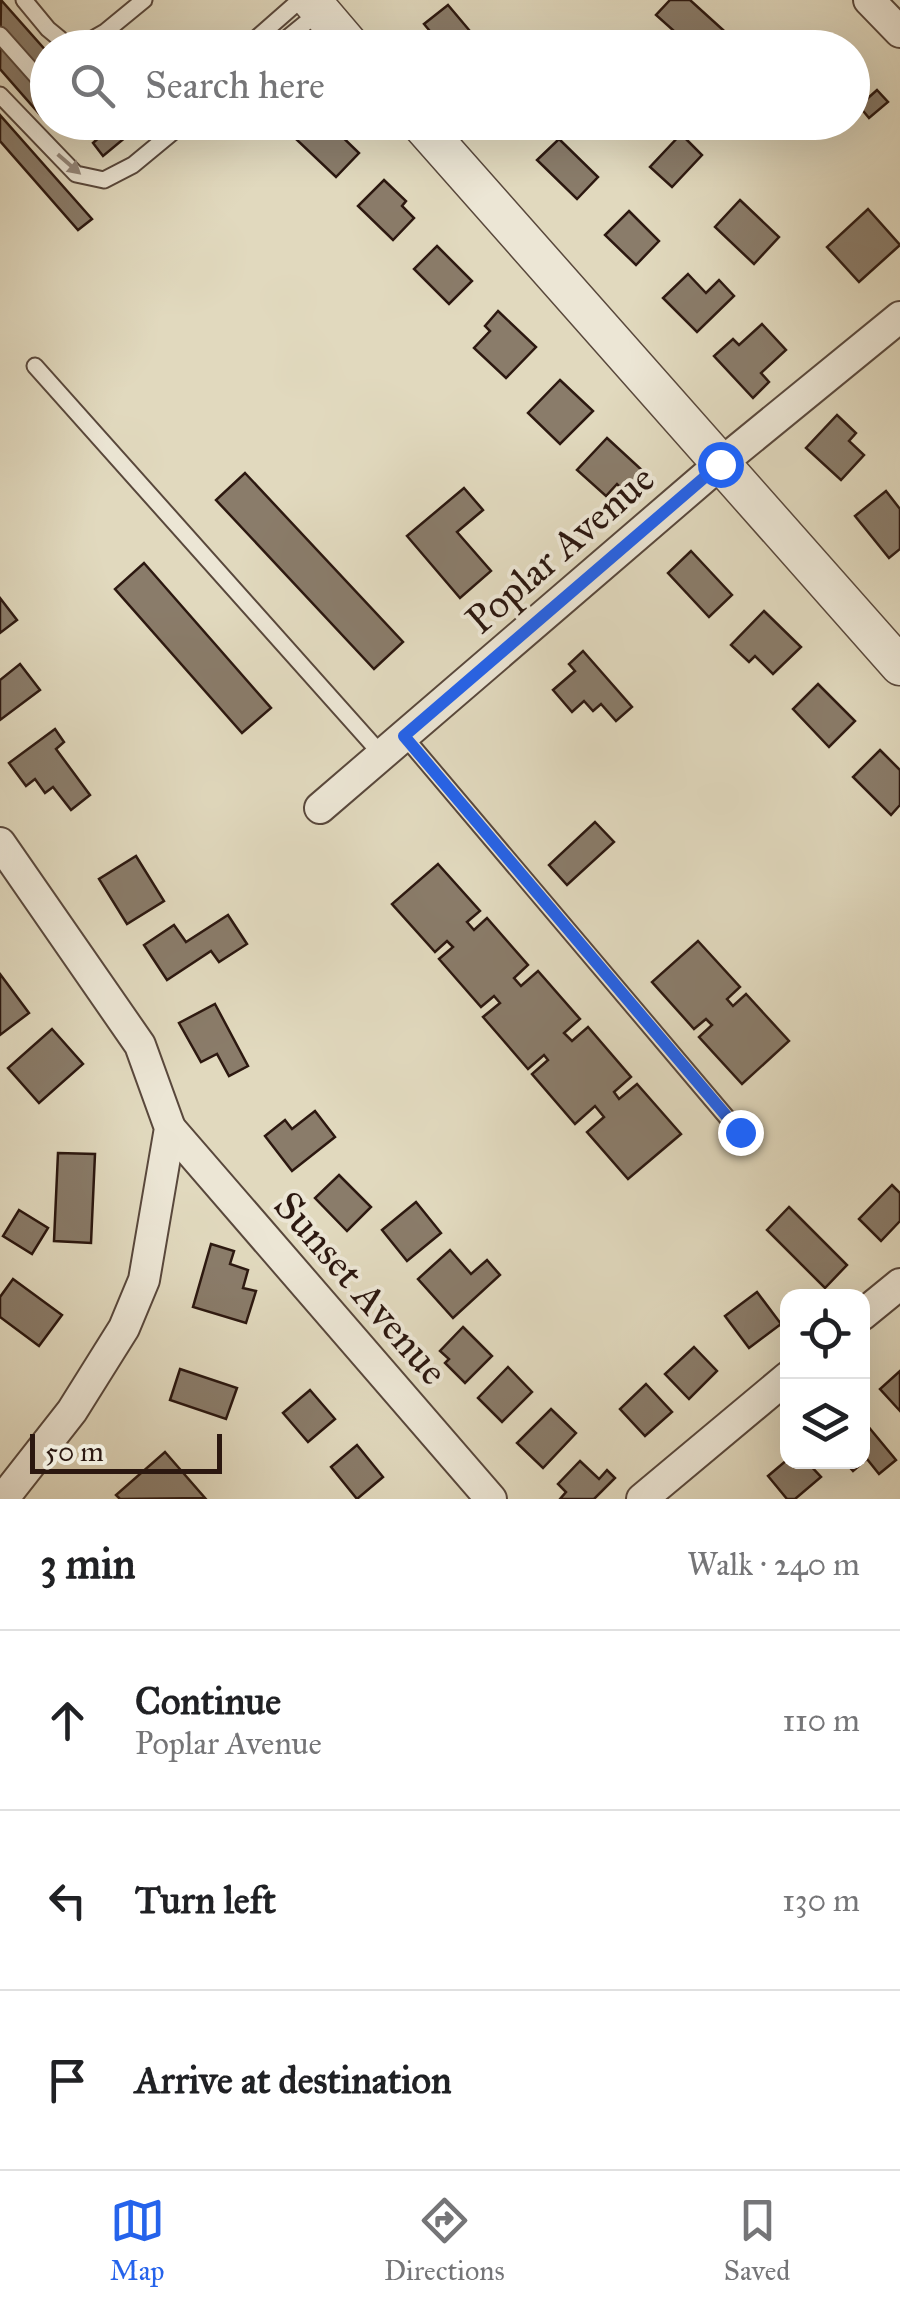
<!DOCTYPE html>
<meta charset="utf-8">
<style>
body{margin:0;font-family:"IM FELL Great Primer",serif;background:#f2f2f2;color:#202124}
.controls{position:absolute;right:30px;bottom:30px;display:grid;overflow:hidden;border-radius:20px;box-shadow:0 10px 40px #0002}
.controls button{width:90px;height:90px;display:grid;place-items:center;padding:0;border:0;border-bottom:2px solid #e0e0e0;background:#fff;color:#202124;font:50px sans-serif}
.scale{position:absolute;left:30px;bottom:25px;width:192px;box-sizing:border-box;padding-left:10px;border:5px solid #2c1810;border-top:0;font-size:28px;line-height:35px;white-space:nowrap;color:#2c1810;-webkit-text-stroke:8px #ece6d5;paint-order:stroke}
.stop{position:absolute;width:30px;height:30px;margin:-22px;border:8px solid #2563eb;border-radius:50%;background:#fff}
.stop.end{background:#2563eb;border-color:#fff;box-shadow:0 2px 10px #0008}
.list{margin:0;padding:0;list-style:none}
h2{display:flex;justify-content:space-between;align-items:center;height:130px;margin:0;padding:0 40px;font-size:42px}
h2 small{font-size:32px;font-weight:400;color:#757577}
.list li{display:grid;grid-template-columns:65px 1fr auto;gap:30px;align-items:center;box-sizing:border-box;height:180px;padding:0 40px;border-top:2px solid #e0e0e0}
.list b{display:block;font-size:38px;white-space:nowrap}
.list p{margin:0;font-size:32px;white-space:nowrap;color:#757577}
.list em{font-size:32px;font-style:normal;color:#757577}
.icon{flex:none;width:55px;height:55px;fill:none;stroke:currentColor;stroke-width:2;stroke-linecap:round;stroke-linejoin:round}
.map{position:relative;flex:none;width:900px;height:1499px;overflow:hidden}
.search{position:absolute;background:#fff;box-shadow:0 10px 40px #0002;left:30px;right:30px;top:30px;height:110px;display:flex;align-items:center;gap:25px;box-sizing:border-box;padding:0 35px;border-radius:55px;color:#757577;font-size:38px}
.sheet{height:670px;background:#fff}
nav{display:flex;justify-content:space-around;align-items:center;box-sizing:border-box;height:140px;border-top:2px solid #e0e0e0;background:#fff;font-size:28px;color:#757577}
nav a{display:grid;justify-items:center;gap:5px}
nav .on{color:#2563eb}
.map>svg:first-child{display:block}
.building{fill:#8a7c6a;stroke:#2c1810;stroke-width:2.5}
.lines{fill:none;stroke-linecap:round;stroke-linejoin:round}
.service-casing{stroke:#59483c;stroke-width:19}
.minor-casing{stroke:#59483c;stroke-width:34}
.tertiary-casing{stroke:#59483c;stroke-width:41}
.service{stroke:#ece6d5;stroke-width:15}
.minor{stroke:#ece6d5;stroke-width:30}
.tertiary{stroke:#ece6d5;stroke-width:38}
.oneway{fill:#96897c}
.route{stroke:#2563eb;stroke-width:12}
.labels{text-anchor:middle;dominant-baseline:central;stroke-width:8;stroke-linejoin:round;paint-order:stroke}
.street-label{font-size:40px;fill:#2c1810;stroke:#ece6d5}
</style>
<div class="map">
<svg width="900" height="1499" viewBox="0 0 900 1499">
<rect width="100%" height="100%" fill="#e1d9be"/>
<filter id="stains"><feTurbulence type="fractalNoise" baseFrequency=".002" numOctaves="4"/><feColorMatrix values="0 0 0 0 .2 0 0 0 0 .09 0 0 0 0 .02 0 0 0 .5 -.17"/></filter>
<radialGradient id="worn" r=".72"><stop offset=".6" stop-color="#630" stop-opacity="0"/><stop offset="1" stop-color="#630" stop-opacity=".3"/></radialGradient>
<g class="building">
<polygon points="1,0 48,53 48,112 42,117 0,69"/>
<polygon points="670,0 690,0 743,48 693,48 656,15"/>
<polygon points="448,5 475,37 462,48 444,48 424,24"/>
<polygon points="877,90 888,102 869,118 859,106"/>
<polygon points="0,115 92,219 78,230 0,141"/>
<polygon points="116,122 144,122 103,156 93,143"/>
<polygon points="314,122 327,122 359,153 336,177 297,140"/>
<polygon points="681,134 702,155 672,187 650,167"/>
<polygon points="559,139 598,177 577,199 537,160"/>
<polygon points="384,180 406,201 402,206 414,218 393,240 358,206"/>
<polygon points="740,200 779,237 754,264 715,227"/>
<polygon points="868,209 900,245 859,282 827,247"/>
<polygon points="629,211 659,241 636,265 605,235"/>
<polygon points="437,246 472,281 449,304 414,269"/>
<polygon points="688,274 706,293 719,280 734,296 697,332 663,298"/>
<polygon points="498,311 536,347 506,378 474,348 490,331 485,326"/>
<polygon points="762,324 786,350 761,373 769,382 753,398 714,356 733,339 739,345"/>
<polygon points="560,380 593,411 560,444 528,413"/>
<polygon points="837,415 856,433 849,441 864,455 841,480 806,448"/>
<polygon points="607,438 644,472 625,492 617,484 606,496 577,470"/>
<polygon points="245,473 403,642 374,669 216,500"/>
<polygon points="464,488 483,510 457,532 491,571 460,598 407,536"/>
<polygon points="886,491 900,509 900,549 889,558 855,516"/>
<polygon points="691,551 732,595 709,617 668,573"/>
<polygon points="144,563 271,708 242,733 115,589"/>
<polygon points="0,598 17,620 0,633"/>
<polygon points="764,611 801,647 773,674 755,656 749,662 731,645"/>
<polygon points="583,651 632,707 616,721 601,704 593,711 584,701 572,712 553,690 575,671 569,664"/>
<polygon points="20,664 40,690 0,720 0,680"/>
<polygon points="818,684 855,721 829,747 793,709"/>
<polygon points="55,729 64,742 56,749 90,795 71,810 53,787 45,793 35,779 26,786 9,763"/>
<polygon points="880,750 900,770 900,805 891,815 853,777"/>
<polygon points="595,822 614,842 567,885 549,865"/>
<polygon points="136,856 164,901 127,924 99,879"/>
<polygon points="438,864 480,911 467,922 474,930 487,918 528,965 514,978 521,986 538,971 580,1019 564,1033 572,1041 588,1027 631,1077 614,1092 619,1099 637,1084 681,1134 628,1179 587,1132 604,1117 595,1106 575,1124 532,1074 548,1060 544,1055 528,1069 483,1017 500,1003 494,996 481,1007 439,959 453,947 447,941 435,952 392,904"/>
<polygon points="228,915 247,944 219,962 211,951 167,980 144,945 174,925 186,942"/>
<polygon points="698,941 740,987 727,999 733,1006 746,994 789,1041 742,1084 699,1037 712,1025 706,1019 694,1029 652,982"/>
<polygon points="0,974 29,1013 0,1035"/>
<polygon points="215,1004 248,1066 229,1076 217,1054 201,1062 179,1023"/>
<polygon points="52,1029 83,1064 39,1103 8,1068"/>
<polygon points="315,1111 335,1137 292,1171 265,1136 285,1120 292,1129"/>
<polygon points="58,1153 95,1154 91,1243 54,1241"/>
<polygon points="339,1175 371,1207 347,1231 315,1198"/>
<polygon points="892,1185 900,1193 900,1221 881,1241 859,1219"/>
<polygon points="416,1202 441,1233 407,1261 382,1230"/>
<polygon points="789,1207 847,1265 825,1288 767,1230"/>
<polygon points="19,1210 48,1228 32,1254 3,1236"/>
<polygon points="211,1244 234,1251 230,1264 248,1270 243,1288 256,1291 246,1323 193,1307"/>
<polygon points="450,1250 471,1274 487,1260 500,1275 453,1318 418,1279"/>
<polygon points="13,1279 62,1315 39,1346 0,1317 0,1297"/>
<polygon points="757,1292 781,1324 749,1348 725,1316"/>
<polygon points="463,1327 492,1356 465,1383 445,1363 449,1359 440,1351"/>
<polygon points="694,1347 717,1371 689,1399 665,1374"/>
<polygon points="508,1367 532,1392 502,1422 478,1398"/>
<polygon points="180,1369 237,1388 226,1419 170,1400"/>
<polygon points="900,1371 900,1411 880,1389"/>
<polygon points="646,1384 672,1412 645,1436 620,1409"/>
<polygon points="310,1390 335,1419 308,1442 283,1413"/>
<polygon points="551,1409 576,1433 543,1468 517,1443"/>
<polygon points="862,1419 896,1460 879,1474 867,1459 853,1471 845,1462 862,1462"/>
<polygon points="357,1445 383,1477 357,1499 331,1467"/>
<polygon points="165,1452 205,1498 120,1499 116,1495"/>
<polygon points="788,1459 807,1462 821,1477 795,1499 787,1499 768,1476"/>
<polygon points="580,1461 599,1479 607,1470 615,1478 594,1499 560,1499 566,1492 558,1484"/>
</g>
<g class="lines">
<defs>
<g id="service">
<polyline points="24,0 48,29 71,48"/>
<polyline points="0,35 48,89"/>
<polyline points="77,48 105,32 144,0"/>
<polyline points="181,48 189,42 251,43 300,0"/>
<polyline points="275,48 319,12"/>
<polyline points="0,95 76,174 104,180 133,165 185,122"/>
<polyline points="77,122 81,128 88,122"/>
<polyline points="35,366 382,755"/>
<polyline points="404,736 740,1133"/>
</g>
<g id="minor">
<polyline points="869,0 900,32"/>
<polyline points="320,808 720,464 900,317"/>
<polyline points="0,843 140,1045 170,1128 144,1280 124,1328 72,1411 3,1499"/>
<polyline points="170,1128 491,1499"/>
<polyline points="862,1315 900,1284"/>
<polyline points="642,1499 788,1377"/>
</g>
<g id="tertiary">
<polyline points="311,0 352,48"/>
<polyline points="419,122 900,666"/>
</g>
</defs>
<use href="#service" class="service-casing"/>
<use href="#minor" class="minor-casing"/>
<use href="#tertiary" class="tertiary-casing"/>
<use href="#service" class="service"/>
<use href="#minor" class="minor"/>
<use href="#tertiary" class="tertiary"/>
</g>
<defs><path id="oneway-solid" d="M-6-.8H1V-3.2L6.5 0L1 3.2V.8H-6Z" transform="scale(2.5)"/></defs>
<use class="oneway" href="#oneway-solid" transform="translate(69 164) rotate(41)"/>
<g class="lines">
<polyline class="route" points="720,464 404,736 740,1132"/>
</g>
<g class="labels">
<g class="street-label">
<text transform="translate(560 549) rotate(-41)">Poplar Avenue</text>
<text transform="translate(361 1288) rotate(49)">Sunset Avenue</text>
</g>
</g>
<rect width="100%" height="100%" filter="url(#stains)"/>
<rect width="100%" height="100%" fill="url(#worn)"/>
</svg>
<div class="controls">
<button><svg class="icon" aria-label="locate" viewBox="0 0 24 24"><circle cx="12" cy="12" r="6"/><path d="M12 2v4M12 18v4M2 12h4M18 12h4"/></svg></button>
<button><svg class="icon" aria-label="layers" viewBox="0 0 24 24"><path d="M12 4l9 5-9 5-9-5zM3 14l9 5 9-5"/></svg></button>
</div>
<div class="scale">50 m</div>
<div class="stop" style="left:720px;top:464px"></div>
<div class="stop end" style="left:740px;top:1132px"></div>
<div class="search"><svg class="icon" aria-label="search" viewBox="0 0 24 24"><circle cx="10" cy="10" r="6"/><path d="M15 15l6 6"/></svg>Search here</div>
</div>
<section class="sheet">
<h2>3 min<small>Walk · 240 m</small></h2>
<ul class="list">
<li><svg class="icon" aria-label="ahead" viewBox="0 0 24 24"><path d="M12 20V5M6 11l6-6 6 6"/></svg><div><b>Continue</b><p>Poplar Avenue</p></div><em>110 m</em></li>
<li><svg class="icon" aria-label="left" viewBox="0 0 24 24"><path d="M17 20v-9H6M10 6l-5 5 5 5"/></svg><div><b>Turn left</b></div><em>130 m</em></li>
<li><svg class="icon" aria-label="arrive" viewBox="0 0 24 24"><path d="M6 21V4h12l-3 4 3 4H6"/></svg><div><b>Arrive at destination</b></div></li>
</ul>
</section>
<nav>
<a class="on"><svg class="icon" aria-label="map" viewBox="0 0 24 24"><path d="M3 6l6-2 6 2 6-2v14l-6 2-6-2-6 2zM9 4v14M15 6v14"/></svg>Map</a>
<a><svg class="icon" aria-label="directions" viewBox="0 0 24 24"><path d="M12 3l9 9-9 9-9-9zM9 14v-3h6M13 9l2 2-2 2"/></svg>Directions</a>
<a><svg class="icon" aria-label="saved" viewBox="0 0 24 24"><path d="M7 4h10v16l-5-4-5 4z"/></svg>Saved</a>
</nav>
